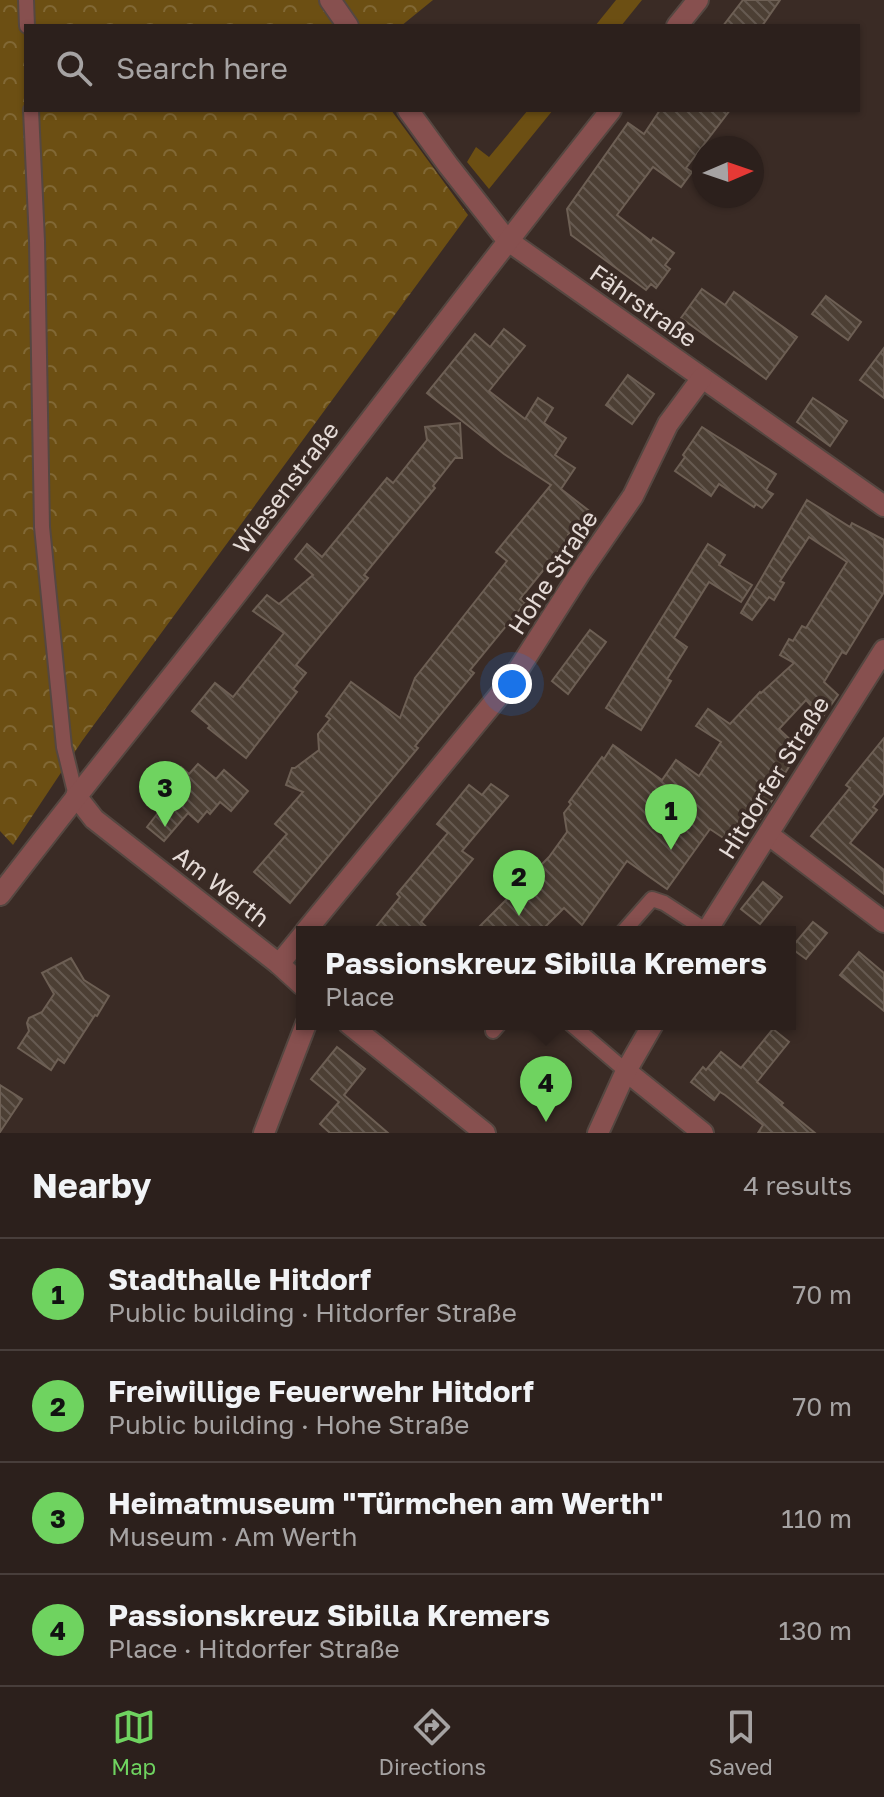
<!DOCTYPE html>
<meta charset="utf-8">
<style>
body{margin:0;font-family:"Golos Text",sans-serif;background:#382d29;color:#f1f3f6}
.compass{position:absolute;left:692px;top:136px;width:72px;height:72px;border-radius:50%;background:#2c201c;box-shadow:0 2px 6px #0004;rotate:88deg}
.you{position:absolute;left:512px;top:684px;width:28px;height:28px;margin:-20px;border:6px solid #fff;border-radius:50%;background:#1a73e8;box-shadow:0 0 0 12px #1a73e833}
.badge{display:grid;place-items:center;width:52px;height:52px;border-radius:50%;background:#6fd360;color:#111;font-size:26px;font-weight:700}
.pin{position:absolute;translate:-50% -66px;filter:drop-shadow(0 2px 4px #0008)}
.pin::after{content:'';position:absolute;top:42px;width:28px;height:24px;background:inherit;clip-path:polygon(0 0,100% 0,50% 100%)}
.popup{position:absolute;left:296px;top:926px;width:500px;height:104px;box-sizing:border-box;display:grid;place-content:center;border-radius:0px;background:#2c201c;filter:drop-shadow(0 2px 6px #0005);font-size:26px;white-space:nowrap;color:#a6a3a3}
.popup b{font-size:30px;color:#f1f3f6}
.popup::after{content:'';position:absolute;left:50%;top:100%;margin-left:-16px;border:16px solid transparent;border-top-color:#2c201c}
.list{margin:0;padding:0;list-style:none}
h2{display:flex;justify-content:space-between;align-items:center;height:104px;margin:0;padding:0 32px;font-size:34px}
h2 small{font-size:26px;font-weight:400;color:#a6a3a3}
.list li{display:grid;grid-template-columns:52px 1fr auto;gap:24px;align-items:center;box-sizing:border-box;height:112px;padding:0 32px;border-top:2px solid #483e3b}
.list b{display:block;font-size:30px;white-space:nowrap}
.list p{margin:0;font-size:26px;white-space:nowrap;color:#a6a3a3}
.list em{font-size:26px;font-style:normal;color:#a6a3a3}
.icon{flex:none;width:44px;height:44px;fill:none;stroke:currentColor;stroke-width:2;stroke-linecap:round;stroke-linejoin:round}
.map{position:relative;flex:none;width:884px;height:1133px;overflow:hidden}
.search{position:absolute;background:#2c201c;box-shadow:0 2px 6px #0004;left:24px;right:24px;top:24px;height:88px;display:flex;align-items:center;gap:20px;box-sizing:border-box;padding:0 28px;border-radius:0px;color:#a6a3a3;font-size:30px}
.sheet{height:552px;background:#2c201c}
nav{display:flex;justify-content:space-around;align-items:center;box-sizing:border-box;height:112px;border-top:2px solid #483e3b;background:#2c201c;font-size:22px;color:#a6a3a3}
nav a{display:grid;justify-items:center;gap:4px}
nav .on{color:#6fd360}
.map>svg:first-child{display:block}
.grass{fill:#6c4f13}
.park{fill:url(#park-crowns)}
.building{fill:url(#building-back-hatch);stroke:#6d5f54;stroke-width:2}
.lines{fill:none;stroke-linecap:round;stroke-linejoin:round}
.service-casing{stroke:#554741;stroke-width:18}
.minor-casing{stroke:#554741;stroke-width:24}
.tertiary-casing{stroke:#554741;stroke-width:24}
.service{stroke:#87504f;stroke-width:14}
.minor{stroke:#87504f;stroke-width:20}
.tertiary{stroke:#87504f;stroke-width:20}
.labels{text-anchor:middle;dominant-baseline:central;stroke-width:7;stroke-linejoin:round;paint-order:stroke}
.street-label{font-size:24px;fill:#e5dbd7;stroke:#3a2b25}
</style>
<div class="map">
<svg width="884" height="1133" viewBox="0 0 884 1133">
<defs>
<pattern id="park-crowns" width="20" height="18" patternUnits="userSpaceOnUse" patternTransform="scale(2)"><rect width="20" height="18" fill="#6c4f13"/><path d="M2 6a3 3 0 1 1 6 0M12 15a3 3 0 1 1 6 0" fill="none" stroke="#816835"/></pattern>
<pattern id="building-back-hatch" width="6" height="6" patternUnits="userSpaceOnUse" patternTransform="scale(2)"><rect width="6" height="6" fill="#4c3f34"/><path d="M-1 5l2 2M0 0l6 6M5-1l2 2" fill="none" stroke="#665a51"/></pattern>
</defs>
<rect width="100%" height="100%" fill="#3a2b25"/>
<g class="grass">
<polygon points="616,0 642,0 621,26 595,26"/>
<polygon points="528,110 553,110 489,189 467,162 476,147 489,157"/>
</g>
<polygon class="park" points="0,0 433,0 401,26 26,26 26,110 391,110 468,215 82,741 13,845 0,831"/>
<g class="building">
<polygon points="743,0 780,0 762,26 723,26"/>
<polygon points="660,110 730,110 686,168 692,172 681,187 653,167 617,215 651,241 653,238 674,253 665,265 670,269 656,288 651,284 646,290 571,235 567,209 628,123 644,134"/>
<polygon points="702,289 725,305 734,292 797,337 766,379 681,318"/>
<polygon points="826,296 861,322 848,340 812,314"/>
<polygon points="504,329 525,346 489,391 525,419 538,398 553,408 544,423 566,438 555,455 575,468 561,489 588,510 568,535 570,537 520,599 525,603 470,670 474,673 415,746 418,748 290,903 254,872 287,834 275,824 303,792 286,785 292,768 295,768 319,750 318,734 330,719 326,716 351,682 400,718 415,678 507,561 496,552 551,485 504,454 427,393 475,334 490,347"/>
<polygon points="884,348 884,398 860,380"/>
<polygon points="628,375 654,394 632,424 606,405"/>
<polygon points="813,398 847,421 830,446 797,422"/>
<polygon points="460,423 462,458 455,458 433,486 435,488 364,575 368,578 296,665 306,673 293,689 297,692 246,758 208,728 210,726 192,711 215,683 233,697 284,633 253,611 267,595 279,604 313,575 295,559 307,544 322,557 387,478 393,483 427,440 425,427"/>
<polygon points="702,427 776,474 766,490 773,494 762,508 756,504 754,507 719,484 711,496 675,471 685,457 683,455"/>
<polygon points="807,500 850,527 852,523 884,540 884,592 846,654 842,652 824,682 838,695 822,718 806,700 779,729 800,749 772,794 775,796 740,849 710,829 667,889 627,861 582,925 564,908 540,932 474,932 549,857 567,832 564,813 571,804 569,802 602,757 604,759 613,745 662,780 676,760 699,776 721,742 696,726 708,709 730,724 760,692 761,693 794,663 780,655 789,639 793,641 802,626 806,628 847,562 809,537 780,581 784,583 774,600 769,597 752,620 741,613"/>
<polygon points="708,544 725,555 719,565 752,585 741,602 709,582 674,638 687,647 667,679 671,681 641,730 606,708"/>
<polygon points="590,630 606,642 568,694 552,681"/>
<polygon points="884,738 884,793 873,807 877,810 850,843 884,870 884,894 811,836 850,788 846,785"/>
<polygon points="198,764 216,779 224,770 248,791 231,811 220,802 210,814 207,811 198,822 188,813 164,841 147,827 178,787 170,780 181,767 189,774"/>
<polygon points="491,784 508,796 462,851 473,859 421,922 432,932 372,932 400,897 397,894 448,833 437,824 469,785 482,795"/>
<polygon points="763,882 782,897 760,924 741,909"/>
<polygon points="813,922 827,933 806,959 791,948"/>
<polygon points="859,952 884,973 884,1011 840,975"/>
<polygon points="71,958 84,980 109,996 97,1016 95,1015 64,1063 58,1059 51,1070 18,1048 29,1031 27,1023 29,1018 42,1012 54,994 42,973"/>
<polygon points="773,1029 789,1042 757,1082 783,1103 781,1105 815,1133 758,1133 763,1125 725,1095 720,1092 714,1100 691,1082 703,1067 706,1070 721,1052 741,1068"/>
<polygon points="337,1047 365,1069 344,1095 388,1133 330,1133 320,1124 339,1102 311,1079"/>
<polygon points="0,1085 22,1099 0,1132"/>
</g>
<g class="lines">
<defs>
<g id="service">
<polyline points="26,0 27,26"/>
<polyline points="31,110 37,241 42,527 64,747 76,796"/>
<polyline points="623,932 652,899 664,903 707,931"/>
<polyline points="571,1024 626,1071"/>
<polyline points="493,1031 499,1024"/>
</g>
<g id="minor">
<polyline points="330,0 348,26"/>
<polyline points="677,26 698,0"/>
<polyline points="408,110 448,165 507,240 884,506"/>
<polyline points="76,796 94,819 279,964 302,985"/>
<polyline points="769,835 884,922"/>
<path d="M0 895C71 802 145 711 217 619 349 450 477 278 611 110"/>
<polyline points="305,932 511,681 580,573 633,496 668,424 702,378"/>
<polyline points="279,964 302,936"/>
<polyline points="349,1024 485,1133"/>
<polyline points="626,1071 703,1133"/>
<polyline points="264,1133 306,1024"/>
</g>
<g id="tertiary">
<polyline points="706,932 884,650"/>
<polyline points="598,1133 626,1071 653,1024"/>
</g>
</defs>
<use href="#service" class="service-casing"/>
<use href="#minor" class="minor-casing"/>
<use href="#tertiary" class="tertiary-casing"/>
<use href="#service" class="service"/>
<use href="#minor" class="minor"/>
<use href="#tertiary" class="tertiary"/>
</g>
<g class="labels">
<g class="street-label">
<text transform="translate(644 305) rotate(35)">Fährstraße</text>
<text transform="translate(285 487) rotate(-53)">Wiesenstraße</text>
<text transform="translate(552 572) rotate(-57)">Hohe Straße</text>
<text transform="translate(773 777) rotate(-58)">Hitdorfer Straße</text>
<text transform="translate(222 886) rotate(38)">Am Werth</text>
</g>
</g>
</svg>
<svg class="compass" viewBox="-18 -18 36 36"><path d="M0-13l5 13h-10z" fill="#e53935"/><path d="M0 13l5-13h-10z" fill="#a6a3a3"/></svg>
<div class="you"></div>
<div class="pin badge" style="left:671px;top:850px">1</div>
<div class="pin badge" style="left:519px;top:916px">2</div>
<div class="pin badge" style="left:165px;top:827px">3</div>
<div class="pin badge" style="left:546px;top:1122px">4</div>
<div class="popup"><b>Passionskreuz Sibilla Kremers</b>Place</div>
<div class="search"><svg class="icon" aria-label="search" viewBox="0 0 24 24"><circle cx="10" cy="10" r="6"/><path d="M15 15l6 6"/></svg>Search here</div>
</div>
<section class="sheet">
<h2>Nearby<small>4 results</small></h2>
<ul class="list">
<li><span class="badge">1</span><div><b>Stadthalle Hitdorf</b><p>Public building · Hitdorfer Straße</p></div><em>70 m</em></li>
<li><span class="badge">2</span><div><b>Freiwillige Feuerwehr Hitdorf</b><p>Public building · Hohe Straße</p></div><em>70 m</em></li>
<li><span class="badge">3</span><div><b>Heimatmuseum &quot;Türmchen am Werth&quot;</b><p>Museum · Am Werth</p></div><em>110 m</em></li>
<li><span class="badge">4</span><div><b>Passionskreuz Sibilla Kremers</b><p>Place · Hitdorfer Straße</p></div><em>130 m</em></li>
</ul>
</section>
<nav>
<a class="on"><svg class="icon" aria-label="map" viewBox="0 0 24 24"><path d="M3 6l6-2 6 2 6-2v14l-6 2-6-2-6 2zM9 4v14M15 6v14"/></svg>Map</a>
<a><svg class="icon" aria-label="directions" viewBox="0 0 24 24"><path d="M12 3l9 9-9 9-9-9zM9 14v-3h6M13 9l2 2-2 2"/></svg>Directions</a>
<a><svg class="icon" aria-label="saved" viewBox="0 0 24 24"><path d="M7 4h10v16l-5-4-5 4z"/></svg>Saved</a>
</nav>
